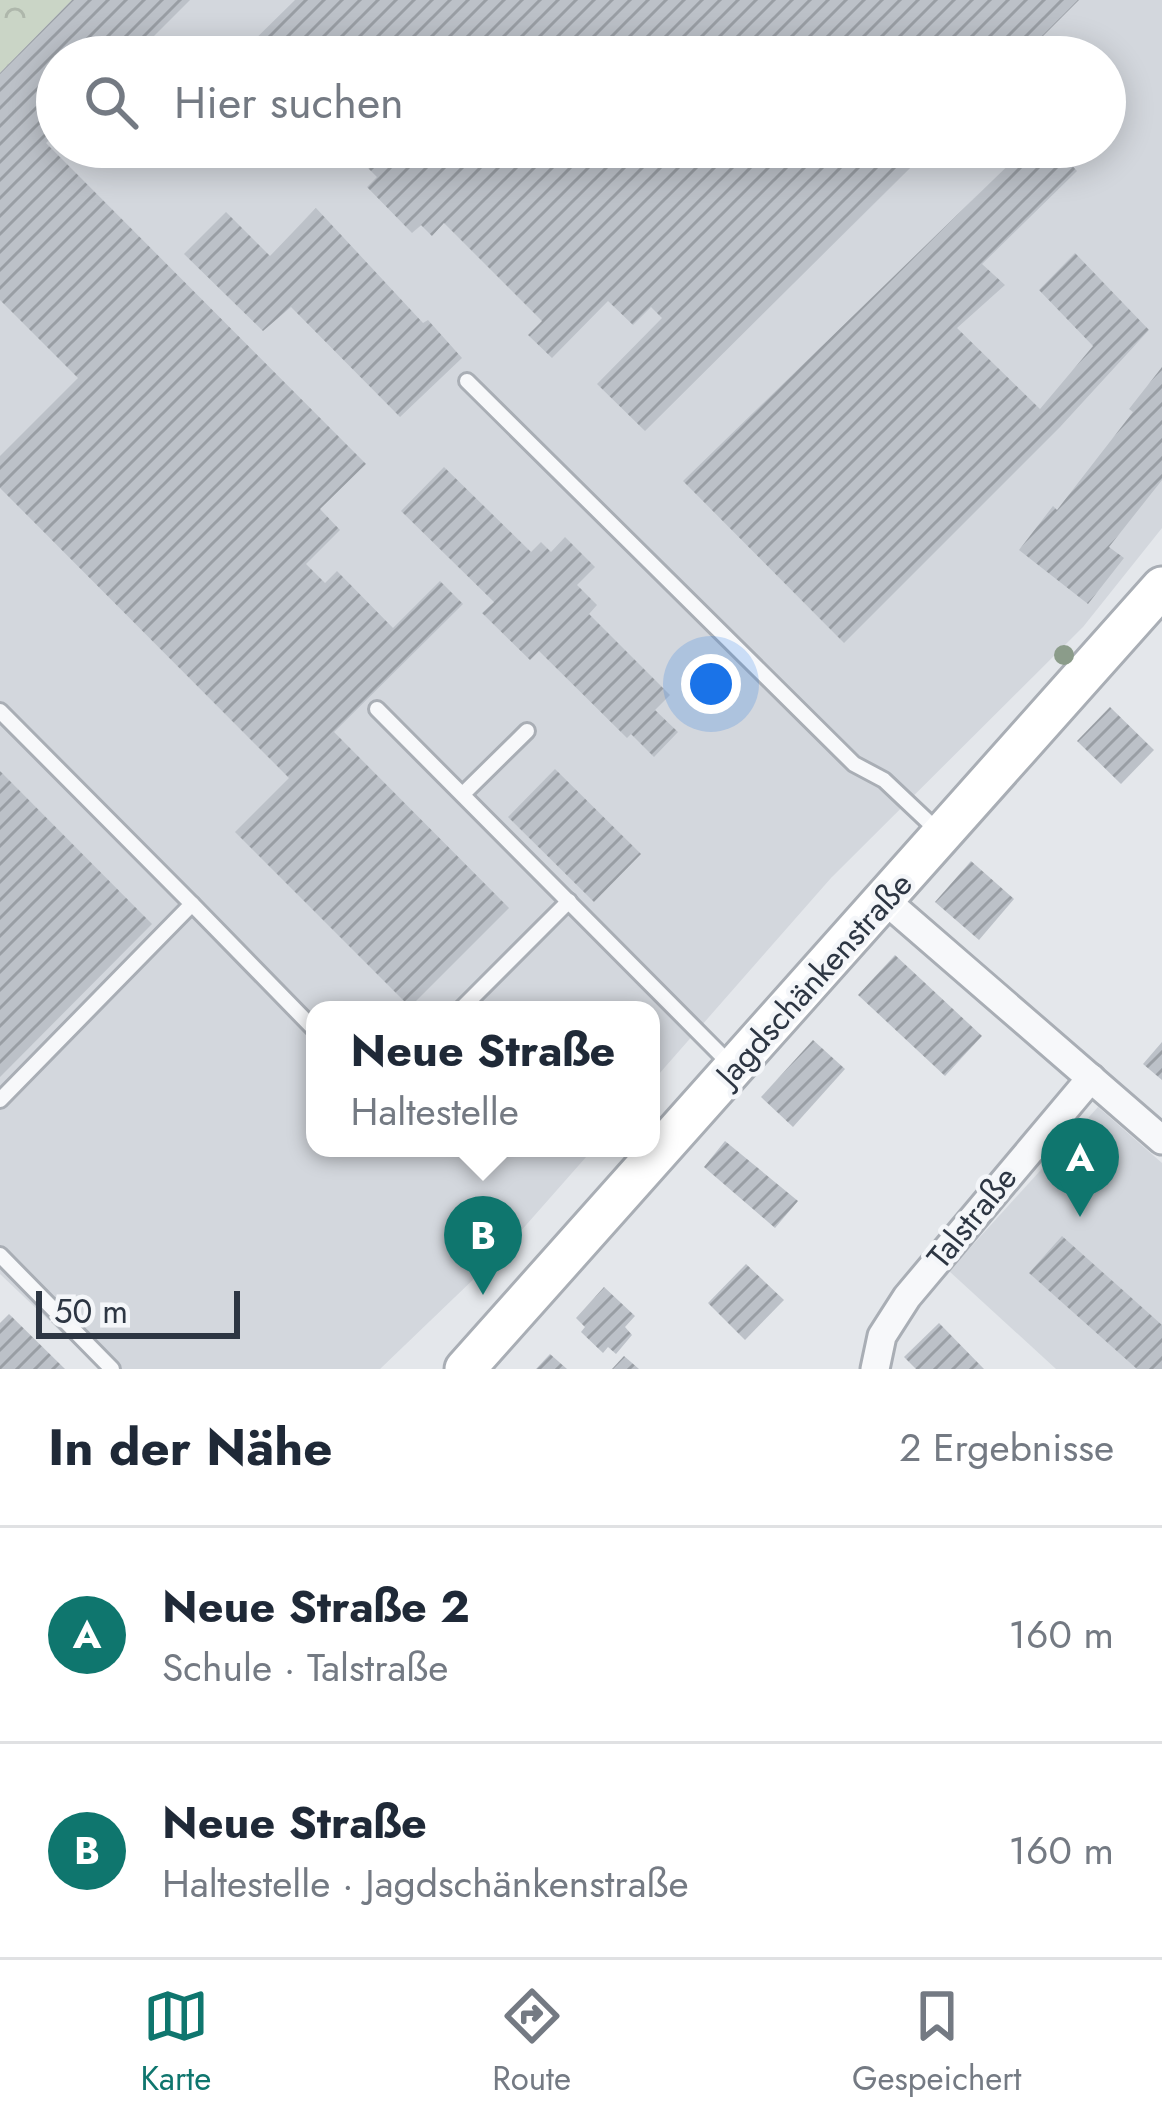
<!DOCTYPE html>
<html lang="de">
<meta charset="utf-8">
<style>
body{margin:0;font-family:Jost,sans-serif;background:#f2f2f3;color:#1f2937}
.scale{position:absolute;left:36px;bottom:30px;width:204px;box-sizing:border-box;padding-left:12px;border:6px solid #2d3643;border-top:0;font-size:33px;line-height:42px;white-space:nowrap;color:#2d3643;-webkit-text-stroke:9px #f4f6f9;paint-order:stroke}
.you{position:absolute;left:711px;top:684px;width:42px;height:42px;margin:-30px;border:9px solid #fff;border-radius:50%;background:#1a73e8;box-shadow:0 0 0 18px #1a73e833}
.badge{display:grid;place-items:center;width:78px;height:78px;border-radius:50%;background:#0f766e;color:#fff;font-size:39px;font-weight:700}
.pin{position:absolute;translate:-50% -99px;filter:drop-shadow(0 3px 6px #0008)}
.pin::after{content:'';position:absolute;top:63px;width:42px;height:36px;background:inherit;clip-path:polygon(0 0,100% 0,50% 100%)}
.popup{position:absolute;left:306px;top:1001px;width:354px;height:156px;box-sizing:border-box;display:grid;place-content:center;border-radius:24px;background:#fff;filter:drop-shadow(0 3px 9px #0005);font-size:39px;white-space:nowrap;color:#747a83}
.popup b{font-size:45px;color:#1f2937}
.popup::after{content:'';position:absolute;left:50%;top:100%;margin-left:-24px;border:24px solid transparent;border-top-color:#fff}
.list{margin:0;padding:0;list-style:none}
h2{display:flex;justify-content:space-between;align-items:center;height:156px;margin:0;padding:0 48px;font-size:51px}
h2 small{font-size:39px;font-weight:400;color:#747a83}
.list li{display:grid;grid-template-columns:78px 1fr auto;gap:36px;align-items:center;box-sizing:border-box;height:216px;padding:0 48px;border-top:3px solid #e0e1e3}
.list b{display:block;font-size:45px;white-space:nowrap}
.list p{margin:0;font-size:39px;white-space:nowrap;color:#747a83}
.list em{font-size:39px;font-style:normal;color:#747a83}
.icon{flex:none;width:66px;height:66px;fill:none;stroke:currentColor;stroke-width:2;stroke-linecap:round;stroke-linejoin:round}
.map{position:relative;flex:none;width:1162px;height:1369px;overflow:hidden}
.search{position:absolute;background:#fff;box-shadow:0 6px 30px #0003;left:36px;right:36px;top:36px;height:132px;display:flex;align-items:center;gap:30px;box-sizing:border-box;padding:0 42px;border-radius:66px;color:#747a83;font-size:45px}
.sheet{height:588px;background:#fff}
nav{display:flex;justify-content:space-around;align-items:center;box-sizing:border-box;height:168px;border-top:3px solid #e0e1e3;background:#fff;font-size:33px;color:#747a83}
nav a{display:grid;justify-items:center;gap:6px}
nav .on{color:#0f766e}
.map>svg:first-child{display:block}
.built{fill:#d3d7dd;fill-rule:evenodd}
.forest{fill:url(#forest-crowns)}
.building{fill:url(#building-hatch)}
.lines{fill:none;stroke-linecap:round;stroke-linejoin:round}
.lane-casing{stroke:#a9aeb5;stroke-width:20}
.street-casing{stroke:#a9aeb5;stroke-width:33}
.secondary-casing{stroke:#a9aeb5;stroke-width:45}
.lane{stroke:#f7f8fa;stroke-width:14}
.street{stroke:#f7f8fa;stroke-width:27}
.secondary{stroke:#fff;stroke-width:39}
.tree{fill:#8b9c8a}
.labels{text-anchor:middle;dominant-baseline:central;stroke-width:9;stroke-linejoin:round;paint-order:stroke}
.street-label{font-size:33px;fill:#2d3643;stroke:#f4f6f9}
</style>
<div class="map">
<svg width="1162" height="1369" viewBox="0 0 1162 1369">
<defs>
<pattern id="forest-crowns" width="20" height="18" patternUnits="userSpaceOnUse" patternTransform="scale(3)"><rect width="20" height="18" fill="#cad5c6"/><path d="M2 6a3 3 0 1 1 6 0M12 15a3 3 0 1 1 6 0" fill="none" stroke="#aeb7ab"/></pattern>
<pattern id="building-hatch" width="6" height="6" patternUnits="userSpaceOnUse" patternTransform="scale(3)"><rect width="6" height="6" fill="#bcc1c8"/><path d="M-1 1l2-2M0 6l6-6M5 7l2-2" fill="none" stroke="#999ea4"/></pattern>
</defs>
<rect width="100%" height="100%" fill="#e4e7eb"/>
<g class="built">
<path d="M0 0H1162V528L1083 627 831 878 651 1083V1010H315V1148H594L505 1249 380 1369H100L0 1274ZM57 57H1105V147H57Z"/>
<polygon points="1098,1107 1162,1163 1162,1369 1056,1369 949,1271"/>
</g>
<polygon class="forest" points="0,0 72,0 0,73"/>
<g class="building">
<polygon points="72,0 190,0 133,57 57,57 57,132 46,143 366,464 320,509 340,530 306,564 325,583 337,571 393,628 440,581 463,604 334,732 509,908 410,1007 235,832 289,778 0,488 0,456 78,378 0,300 0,73"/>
<polygon points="295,0 1079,0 1022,57 259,57 248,46"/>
<polygon points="368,147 931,147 645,431 597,384 662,318 651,307 633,325 608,301 552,358 528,335 542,321 444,223 432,236 421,225 412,233 367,187 377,177 368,168 378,158"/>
<polygon points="1027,147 1055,147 1077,171 982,264 1005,285 957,328 1040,409 1093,346 1039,290 1075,253 1149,330 1060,427 844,643 683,481"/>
<polygon points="316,208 423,323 428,320 462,358 400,417 291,307 263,331 184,254 226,212 270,256"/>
<polygon points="1162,367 1162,480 1109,547 1124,558 1088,604 1019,550 1053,506 1057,510 1133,412 1129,409"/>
<polygon points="444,467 531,552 541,542 551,552 565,537 595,567 577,585 597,605 589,614 670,695 655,710 678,732 654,757 631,734 627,738 539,651 530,660 482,613 494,602 401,511"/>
<polygon points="1110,707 1154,750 1121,784 1077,741"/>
<polygon points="555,769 641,854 594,902 508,817"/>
<polygon points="0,771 152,924 0,1077"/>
<polygon points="971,861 1014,899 979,940 935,902"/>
<polygon points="895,955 982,1036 945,1076 858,995"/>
<polygon points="813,1040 845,1069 793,1127 761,1097"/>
<polygon points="1162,1042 1162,1080 1143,1064"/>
<polygon points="725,1141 798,1201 775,1228 704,1167"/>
<polygon points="1062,1236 1162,1325 1162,1369 1137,1369 1029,1273"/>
<polygon points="746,1264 784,1300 745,1340 708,1303"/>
<polygon points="604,1287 635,1316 625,1327 632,1335 616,1354 608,1347 603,1353 581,1332 585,1327 576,1318"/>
<polygon points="9,1314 65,1369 0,1369 0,1323"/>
<polygon points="939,1323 984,1369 916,1369 904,1357"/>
<polygon points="550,1354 567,1369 536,1369"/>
<polygon points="624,1356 639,1369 612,1369"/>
</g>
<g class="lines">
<defs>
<g id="lane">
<polyline points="467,381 854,764 884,780 939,832"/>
<polyline points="377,709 733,1067"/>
<polyline points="0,711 192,904 0,1100"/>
<polyline points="463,794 527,731"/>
<polyline points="192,904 315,1030"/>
<polyline points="460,1010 569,901"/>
<polyline points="0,1255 112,1369"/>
</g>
<g id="street">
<polyline points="885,900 1162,1140"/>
<polyline points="875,1369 882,1336 907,1297 1091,1078"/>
</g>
<polyline id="secondary" points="465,1369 1162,587"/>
</defs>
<use href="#lane" class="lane-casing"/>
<use href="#street" class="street-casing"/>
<use href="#secondary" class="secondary-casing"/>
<use href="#lane" class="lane"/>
<use href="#street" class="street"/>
<use href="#secondary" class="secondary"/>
</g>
<circle class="tree" cx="1064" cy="655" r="10"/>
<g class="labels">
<g class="street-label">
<text transform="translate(814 979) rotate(-48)">Jagdschänkenstraße</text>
<text transform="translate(972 1217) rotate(-51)">Talstraße</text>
</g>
</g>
</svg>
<div class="scale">50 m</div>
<div class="you"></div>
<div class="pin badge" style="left:1080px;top:1217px">A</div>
<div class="pin badge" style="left:483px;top:1295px">B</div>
<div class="popup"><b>Neue Straße</b>Haltestelle</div>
<div class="search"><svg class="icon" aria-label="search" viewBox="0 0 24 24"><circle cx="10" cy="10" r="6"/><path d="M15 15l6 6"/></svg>Hier suchen</div>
</div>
<section class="sheet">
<h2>In der Nähe<small>2 Ergebnisse</small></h2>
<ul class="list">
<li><span class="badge">A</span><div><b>Neue Straße 2</b><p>Schule · Talstraße</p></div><em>160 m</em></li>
<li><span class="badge">B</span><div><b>Neue Straße</b><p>Haltestelle · Jagdschänkenstraße</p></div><em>160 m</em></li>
</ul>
</section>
<nav>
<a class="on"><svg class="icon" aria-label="map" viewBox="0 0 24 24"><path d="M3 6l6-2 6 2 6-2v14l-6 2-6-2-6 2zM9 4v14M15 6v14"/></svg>Karte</a>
<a><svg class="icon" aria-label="directions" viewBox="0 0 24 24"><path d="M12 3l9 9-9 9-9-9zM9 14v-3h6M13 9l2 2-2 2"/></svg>Route</a>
<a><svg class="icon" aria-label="saved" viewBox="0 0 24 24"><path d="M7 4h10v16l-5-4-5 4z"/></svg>Gespeichert</a>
</nav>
